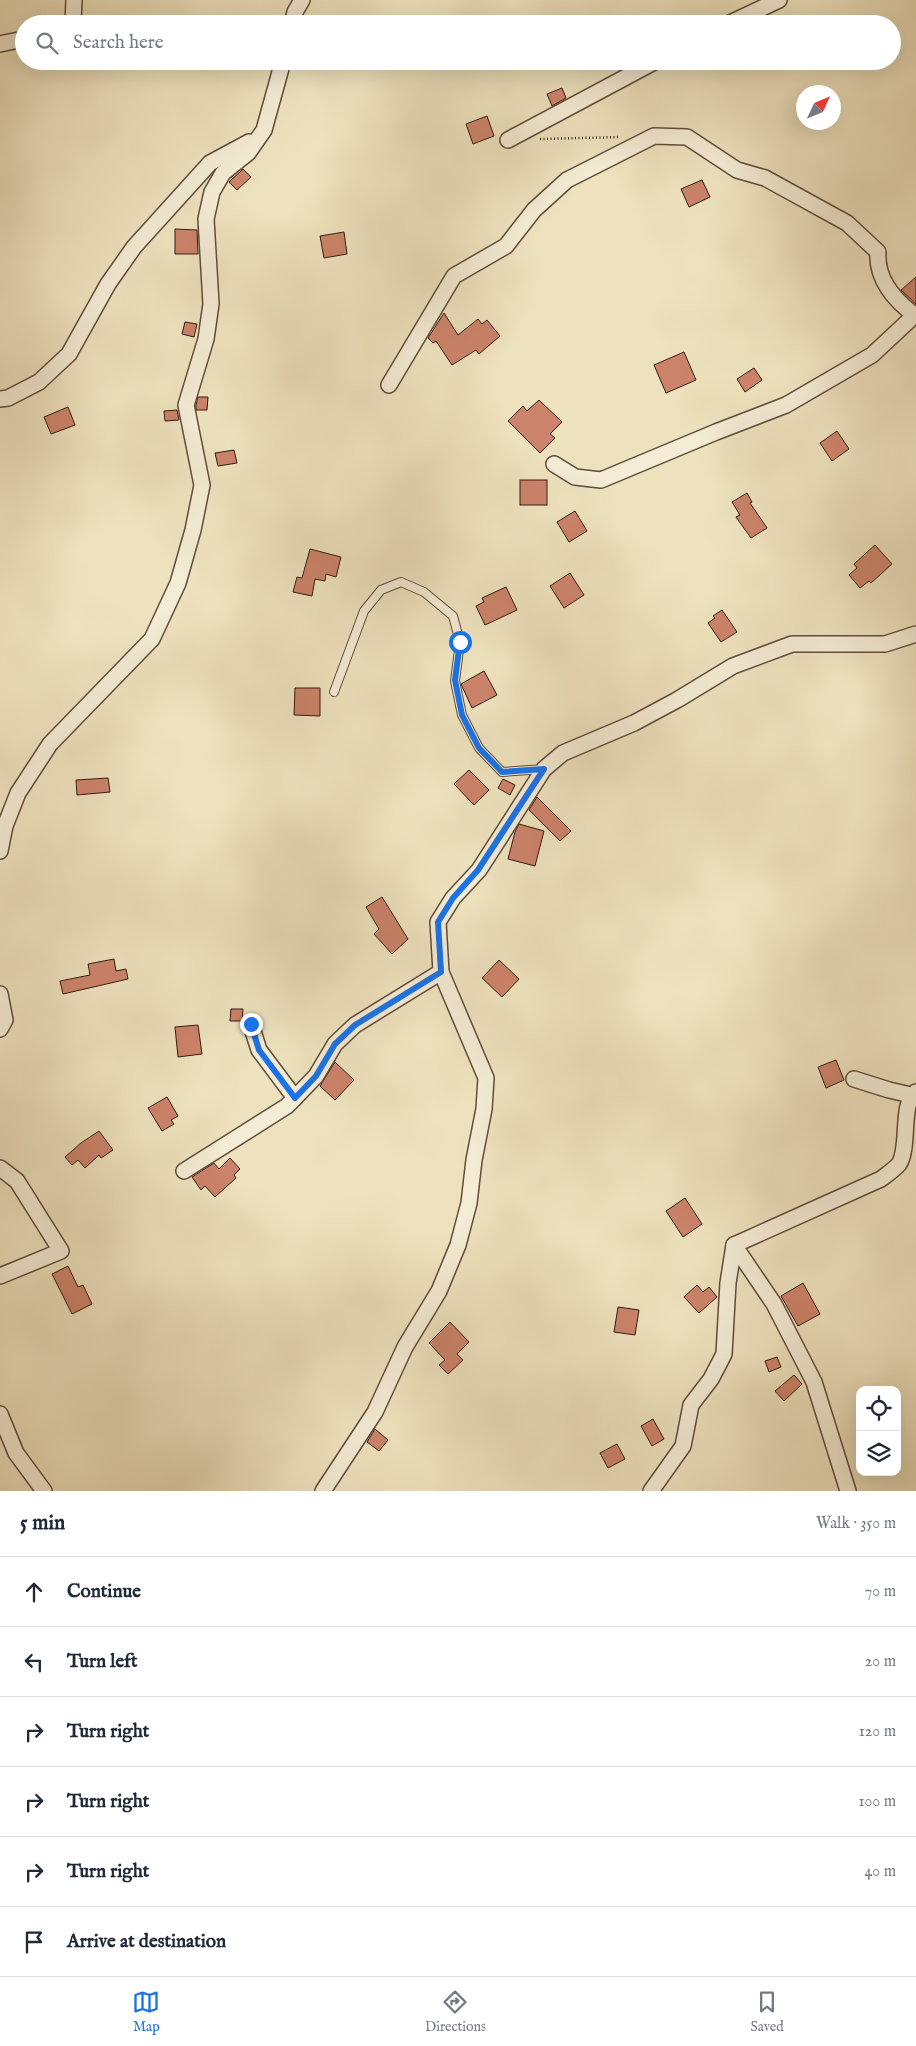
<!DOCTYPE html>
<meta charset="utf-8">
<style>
body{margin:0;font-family:"IM FELL English",serif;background:#f2f2f3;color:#1f2937}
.controls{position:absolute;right:15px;bottom:15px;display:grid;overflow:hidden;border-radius:10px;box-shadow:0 5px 20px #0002}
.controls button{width:45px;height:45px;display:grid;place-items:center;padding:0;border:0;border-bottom:1px solid #e0e1e3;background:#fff;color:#1f2937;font:25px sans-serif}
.compass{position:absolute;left:796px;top:85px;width:45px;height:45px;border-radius:50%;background:#fff;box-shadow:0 5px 20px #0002;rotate:46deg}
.stop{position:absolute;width:15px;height:15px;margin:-11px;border:4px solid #1a73e8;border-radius:50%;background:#fff}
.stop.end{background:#1a73e8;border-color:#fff;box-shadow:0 1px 5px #0008}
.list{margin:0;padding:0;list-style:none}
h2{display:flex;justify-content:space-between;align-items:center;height:65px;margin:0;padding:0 20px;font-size:21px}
h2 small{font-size:16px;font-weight:400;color:#747a83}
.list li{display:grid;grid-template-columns:32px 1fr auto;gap:15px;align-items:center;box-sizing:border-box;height:70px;padding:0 20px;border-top:1px solid #e0e1e3}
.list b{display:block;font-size:19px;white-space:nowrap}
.list em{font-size:16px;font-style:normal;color:#747a83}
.icon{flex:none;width:28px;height:28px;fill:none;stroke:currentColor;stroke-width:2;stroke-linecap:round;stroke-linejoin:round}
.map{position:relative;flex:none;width:916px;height:1491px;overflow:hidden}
.search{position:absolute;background:#fff;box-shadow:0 5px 20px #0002;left:15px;right:15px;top:15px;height:55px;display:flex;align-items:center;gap:12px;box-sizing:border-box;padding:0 18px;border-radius:28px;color:#747a83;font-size:19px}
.sheet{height:485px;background:#fff}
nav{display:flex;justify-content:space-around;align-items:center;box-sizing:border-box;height:70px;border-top:1px solid #e0e1e3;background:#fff;font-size:14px;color:#747a83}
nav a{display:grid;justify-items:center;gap:2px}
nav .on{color:#1a73e8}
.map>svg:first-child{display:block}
.building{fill:#cc836b;stroke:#311a0f}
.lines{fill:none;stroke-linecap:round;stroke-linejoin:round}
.lane-casing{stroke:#604c3b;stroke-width:10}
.street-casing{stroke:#604c3b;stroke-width:18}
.path{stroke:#311a0f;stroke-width:2.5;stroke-dasharray:1 2.5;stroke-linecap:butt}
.lane{stroke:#f4ecd5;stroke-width:8}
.street{stroke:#f4ecd5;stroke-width:15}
.route{stroke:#1a73e8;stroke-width:6}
</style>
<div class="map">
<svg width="916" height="1491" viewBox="0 0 916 1491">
<rect width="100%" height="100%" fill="#eee2be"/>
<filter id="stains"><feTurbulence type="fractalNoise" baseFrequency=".004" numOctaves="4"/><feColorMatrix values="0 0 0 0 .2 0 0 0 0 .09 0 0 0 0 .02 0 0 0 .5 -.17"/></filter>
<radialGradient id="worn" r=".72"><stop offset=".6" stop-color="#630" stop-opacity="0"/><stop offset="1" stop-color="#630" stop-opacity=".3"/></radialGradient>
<g class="building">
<polygon points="562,88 566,98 552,106 547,94"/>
<polygon points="487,116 494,136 473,144 466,124"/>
<polygon points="243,169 251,177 237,190 229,182"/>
<polygon points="702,180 710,197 689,207 681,189"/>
<polygon points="175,229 197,230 198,254 175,254"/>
<polygon points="344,232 347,254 324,258 320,236"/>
<polygon points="916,277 916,304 901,290"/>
<polygon points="444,313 458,335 478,319 482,324 487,320 500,336 479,354 476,350 452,365 436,341 433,343 428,338"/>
<polygon points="185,322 197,324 194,337 182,334"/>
<polygon points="684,352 696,380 666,393 654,365"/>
<polygon points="754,368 762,380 745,392 737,379"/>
<polygon points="198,397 208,397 207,410 196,410 196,405"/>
<polygon points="539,400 562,422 550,434 555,438 540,453 508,421 523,406 527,411"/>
<polygon points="68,407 75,425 51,434 44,417"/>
<polygon points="177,410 179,420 165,421 164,411"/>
<polygon points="837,431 849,449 832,461 820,443"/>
<polygon points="234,450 237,463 218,466 215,453"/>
<rect x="520" y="480" width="27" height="25"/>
<polygon points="747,493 752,502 750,503 767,528 751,538 736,517 740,515 732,502"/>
<polygon points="575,511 587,531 569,542 557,522"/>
<polygon points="875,545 892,564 871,583 869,581 860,588 849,575 857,568 854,564"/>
<polygon points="310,549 341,557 336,577 326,574 325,581 315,579 312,596 293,592 297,577 302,578"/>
<polygon points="570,573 584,595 564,608 550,586"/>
<polygon points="506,587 517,610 485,625 476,606 484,602 482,598"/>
<polygon points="722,610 737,632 721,642 708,623 715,618 713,616"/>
<polygon points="484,671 497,695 472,708 461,684"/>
<polygon points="295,688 320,688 320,716 294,715"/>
<polygon points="469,770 489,790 474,805 454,784"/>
<polygon points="108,778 110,792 77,795 76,780"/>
<polygon points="503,779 515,785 510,795 498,788"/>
<polygon points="537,797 571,831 560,841 529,810"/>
<polygon points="519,824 544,831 535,866 508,859 515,832"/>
<polygon points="382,897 408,939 392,954 374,934 379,929 366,907"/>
<polygon points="114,959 116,971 126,969 128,979 63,994 60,981 90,975 88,964"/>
<polygon points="499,960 519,979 502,997 482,978"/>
<polygon points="231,1009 243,1009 242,1021 230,1021"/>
<polygon points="198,1025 202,1054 178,1057 175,1027"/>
<polygon points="836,1060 844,1080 826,1088 818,1067"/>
<polygon points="335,1062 354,1080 335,1100 320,1086"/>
<polygon points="167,1097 178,1116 171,1120 174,1124 162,1131 148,1108"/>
<polygon points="99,1131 113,1150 101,1158 99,1155 85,1168 78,1160 72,1165 65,1157 81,1143"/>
<polygon points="230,1158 240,1169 234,1175 236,1178 215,1197 205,1186 201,1190 192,1177 214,1163 219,1169"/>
<polygon points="685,1198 702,1224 683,1237 666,1211"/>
<polygon points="68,1266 78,1287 83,1285 92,1304 72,1314 52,1274"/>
<polygon points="803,1283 820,1314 798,1326 781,1296"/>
<polygon points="697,1285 703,1292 709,1287 717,1297 699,1313 684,1297"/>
<polygon points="618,1307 639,1310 635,1335 614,1332"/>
<polygon points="450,1322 469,1342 457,1354 463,1360 448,1374 439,1365 445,1360 429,1343"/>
<polygon points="777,1357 781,1367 769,1372 765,1361"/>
<polygon points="794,1375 802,1384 784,1401 775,1391"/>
<polygon points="653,1419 664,1439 652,1446 641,1426"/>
<polygon points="375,1429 388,1440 379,1451 367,1442"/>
<polygon points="617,1444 625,1459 608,1468 600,1453"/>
</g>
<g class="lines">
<defs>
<polyline id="lane" points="334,692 364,611 381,590 401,582 424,592 453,616 460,642 455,681 462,715 479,748 502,772 544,769"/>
<g id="street">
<polyline points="73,24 74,0"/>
<polyline points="292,24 295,12 302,0"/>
<polyline points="728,24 779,0"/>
<polyline points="0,44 24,39"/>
<polyline points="508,140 656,61"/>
<path d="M389 385 454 276 506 246 534 210 567 180 654 136 687 137 737 170 765 178 847 223 878 252C876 279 895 301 916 316"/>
<polyline points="0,399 8,398 39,382 69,354 108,284 134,247 210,163 249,142"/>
<polyline points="554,464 575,477 601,480 716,432 786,405 872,355 915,315"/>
<polyline points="0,851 5,826 18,793 50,744 152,639 178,583 193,530 202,485 186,405 206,339 211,304 206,219 212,192 223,173 248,153 264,130 283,61"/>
<polyline points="0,994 5,1020 0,1029"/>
<polyline points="251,1025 259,1050 295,1098"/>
<polyline points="854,1079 889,1090 911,1095"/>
<polyline points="0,1168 17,1181 61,1251 0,1276"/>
<polyline points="184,1171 287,1106 316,1076 335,1044 355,1025 441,972"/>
<polyline points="0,1414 16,1453 44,1491"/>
<polyline points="323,1491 375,1412 405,1347 439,1291 458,1245 469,1203 474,1160 484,1109 486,1078 441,972 438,922 453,898 479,870 544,769 563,753 634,723 677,700 733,666 792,644 885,644 916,634"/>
<polyline points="651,1491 683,1446 691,1405 711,1379 724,1354 728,1283 734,1245"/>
<path d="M848 1491 814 1382 774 1304 734 1245 881 1179C886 1175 895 1169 899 1164 910 1147 900 1103 916 1092"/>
</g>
</defs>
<use href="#lane" class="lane-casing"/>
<use href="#street" class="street-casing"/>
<polyline class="path" points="540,139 620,137"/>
<use href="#lane" class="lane"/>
<use href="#street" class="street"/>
</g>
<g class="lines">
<polyline class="route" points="251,1024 259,1050 295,1098 316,1076 335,1044 355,1025 441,972 438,922 453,898 478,870 544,769 502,772 479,748 462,715 455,680 460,642"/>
</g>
<rect width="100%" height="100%" filter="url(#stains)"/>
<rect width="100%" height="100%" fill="url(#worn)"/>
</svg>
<div class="controls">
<button><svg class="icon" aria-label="locate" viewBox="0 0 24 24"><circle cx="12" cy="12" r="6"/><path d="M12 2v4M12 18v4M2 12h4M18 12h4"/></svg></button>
<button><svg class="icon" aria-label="layers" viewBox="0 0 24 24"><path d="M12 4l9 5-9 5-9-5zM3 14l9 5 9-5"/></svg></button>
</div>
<svg class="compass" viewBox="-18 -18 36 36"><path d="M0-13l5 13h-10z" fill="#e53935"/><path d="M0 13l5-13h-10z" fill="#747a83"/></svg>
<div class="stop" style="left:460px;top:642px"></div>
<div class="stop end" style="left:251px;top:1024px"></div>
<div class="search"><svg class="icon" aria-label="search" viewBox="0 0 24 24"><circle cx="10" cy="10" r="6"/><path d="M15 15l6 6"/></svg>Search here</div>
</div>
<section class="sheet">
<h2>5 min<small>Walk · 350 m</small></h2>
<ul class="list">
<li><svg class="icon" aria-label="ahead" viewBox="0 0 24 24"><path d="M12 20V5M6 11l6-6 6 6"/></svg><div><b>Continue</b></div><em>70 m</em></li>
<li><svg class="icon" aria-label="left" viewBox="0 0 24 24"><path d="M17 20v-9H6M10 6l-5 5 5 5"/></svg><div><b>Turn left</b></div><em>20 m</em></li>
<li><svg class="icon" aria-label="right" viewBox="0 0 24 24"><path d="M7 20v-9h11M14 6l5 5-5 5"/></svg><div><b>Turn right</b></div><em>120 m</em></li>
<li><svg class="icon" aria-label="right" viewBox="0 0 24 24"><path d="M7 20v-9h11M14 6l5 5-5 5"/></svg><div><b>Turn right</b></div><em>100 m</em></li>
<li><svg class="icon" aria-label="right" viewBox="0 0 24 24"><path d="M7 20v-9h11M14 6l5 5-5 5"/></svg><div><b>Turn right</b></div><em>40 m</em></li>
<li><svg class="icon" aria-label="arrive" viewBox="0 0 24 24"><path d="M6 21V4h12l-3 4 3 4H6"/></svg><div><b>Arrive at destination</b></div></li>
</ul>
</section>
<nav>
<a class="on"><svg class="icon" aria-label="map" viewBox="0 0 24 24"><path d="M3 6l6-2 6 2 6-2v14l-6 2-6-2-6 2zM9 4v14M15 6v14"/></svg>Map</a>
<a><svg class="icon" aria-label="directions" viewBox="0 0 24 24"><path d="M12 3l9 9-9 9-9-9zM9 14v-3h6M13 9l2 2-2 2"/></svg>Directions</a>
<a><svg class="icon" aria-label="saved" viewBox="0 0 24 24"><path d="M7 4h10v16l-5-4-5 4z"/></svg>Saved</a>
</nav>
